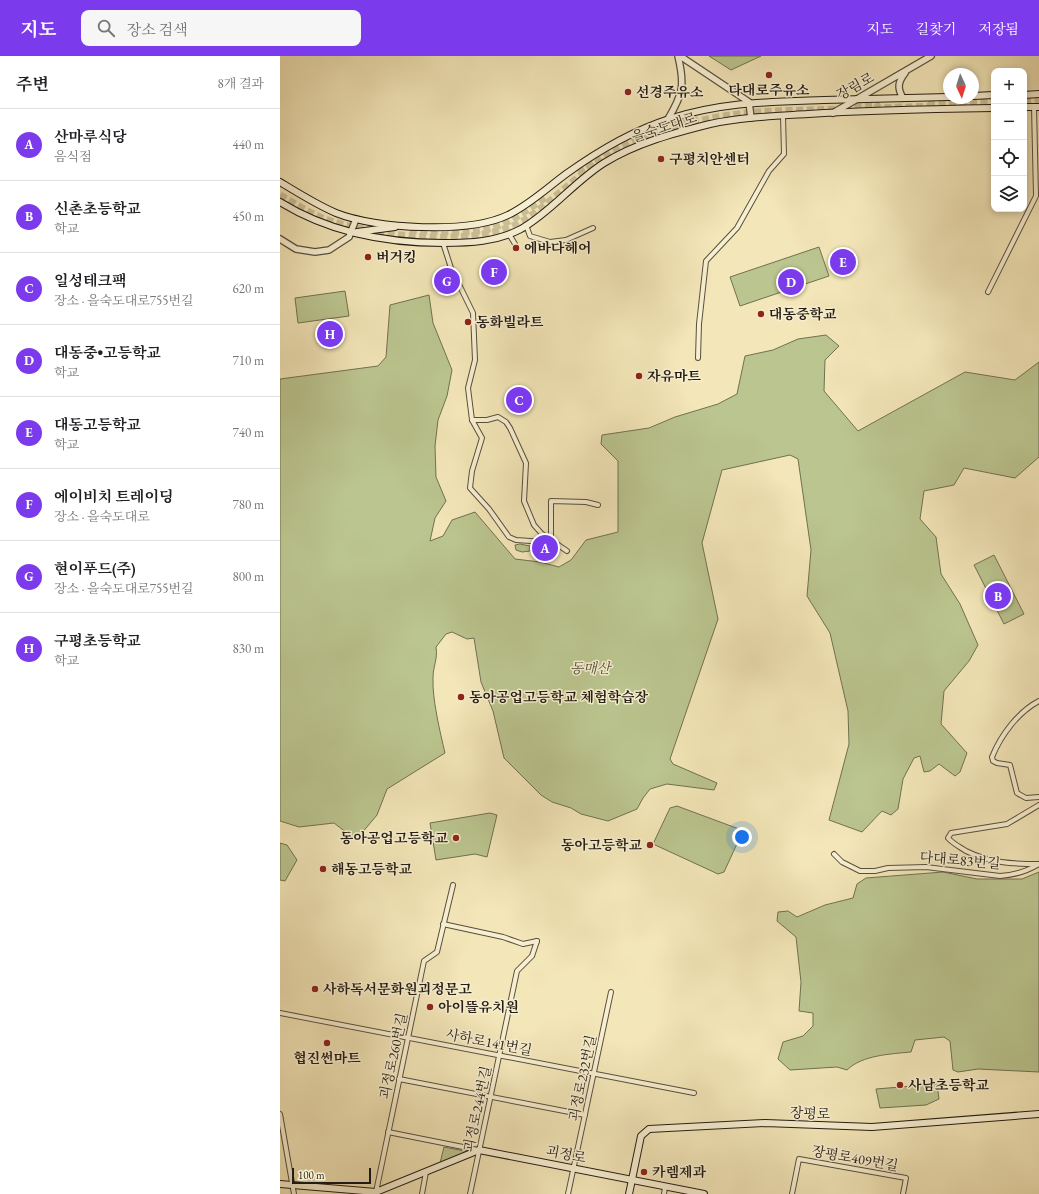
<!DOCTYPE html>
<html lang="ko">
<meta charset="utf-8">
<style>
body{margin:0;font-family:"EB Garamond","Noto Serif KR",serif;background:#f6f6f6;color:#202124}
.controls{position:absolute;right:12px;top:12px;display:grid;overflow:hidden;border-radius:8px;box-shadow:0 2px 6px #0003}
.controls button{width:36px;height:36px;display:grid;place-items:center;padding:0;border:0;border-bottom:1px solid #e0e0e0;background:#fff;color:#202124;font:20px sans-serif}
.compass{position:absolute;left:663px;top:12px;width:36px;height:36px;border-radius:50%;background:#fff;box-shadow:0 2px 6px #0003;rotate:176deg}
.scale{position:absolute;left:12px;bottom:10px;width:79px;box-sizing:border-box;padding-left:4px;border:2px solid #251d13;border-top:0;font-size:11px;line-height:14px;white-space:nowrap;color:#251d13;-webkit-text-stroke:3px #f7efd1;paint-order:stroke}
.you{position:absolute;left:462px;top:781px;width:14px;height:14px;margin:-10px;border:3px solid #fff;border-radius:50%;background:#1a73e8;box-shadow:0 0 0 6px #1a73e833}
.badge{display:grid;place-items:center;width:26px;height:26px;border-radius:50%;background:#7c3aed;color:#fff;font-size:13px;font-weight:700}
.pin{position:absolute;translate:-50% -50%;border:2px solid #fff;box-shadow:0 1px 4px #0006}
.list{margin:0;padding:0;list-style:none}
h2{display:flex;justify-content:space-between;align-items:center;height:52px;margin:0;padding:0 16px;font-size:17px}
h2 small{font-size:13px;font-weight:400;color:#757577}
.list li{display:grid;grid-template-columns:26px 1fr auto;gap:12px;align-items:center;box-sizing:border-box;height:72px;padding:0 16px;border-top:1px solid #e0e0e0}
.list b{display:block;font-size:15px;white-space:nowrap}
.list p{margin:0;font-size:13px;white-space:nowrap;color:#757577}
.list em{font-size:13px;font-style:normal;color:#757577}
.icon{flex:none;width:22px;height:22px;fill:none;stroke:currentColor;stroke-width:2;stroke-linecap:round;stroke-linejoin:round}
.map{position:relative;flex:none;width:759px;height:1138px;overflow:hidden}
header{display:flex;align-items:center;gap:24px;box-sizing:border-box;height:56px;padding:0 20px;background:#7c3aed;color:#fff}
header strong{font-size:19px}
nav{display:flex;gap:22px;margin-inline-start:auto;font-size:14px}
.search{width:280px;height:36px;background:#f6f6f6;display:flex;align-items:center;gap:10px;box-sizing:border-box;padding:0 14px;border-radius:8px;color:#757577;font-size:15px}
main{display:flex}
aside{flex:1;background:#fff}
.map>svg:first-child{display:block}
.green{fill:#bbc58f;stroke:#707151}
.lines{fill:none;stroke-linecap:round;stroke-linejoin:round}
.trunk-tunnel{stroke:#cabe97;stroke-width:7;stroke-dasharray:7 3.5;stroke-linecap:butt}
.minor-casing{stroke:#584f3c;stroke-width:6}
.tertiary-casing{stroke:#584f3c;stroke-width:8}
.secondary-casing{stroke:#251d13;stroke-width:8}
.minor{stroke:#f7efd1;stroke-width:4}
.tertiary{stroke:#f7efd1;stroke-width:5.5}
.secondary{stroke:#f7efd1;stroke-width:6}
.poi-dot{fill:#8f2418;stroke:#f7efd1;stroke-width:1.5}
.labels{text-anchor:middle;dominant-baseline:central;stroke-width:3;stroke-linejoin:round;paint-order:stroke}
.street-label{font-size:14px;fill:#251d13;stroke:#f7efd1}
.poi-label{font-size:14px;font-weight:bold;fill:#251d13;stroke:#f7efd1;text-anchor:start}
.park-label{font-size:14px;font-style:italic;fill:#524f38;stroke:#f7efd1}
</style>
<header>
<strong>지도</strong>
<div class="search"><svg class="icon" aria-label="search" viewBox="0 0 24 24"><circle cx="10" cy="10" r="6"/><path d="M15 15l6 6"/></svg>장소 검색</div>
<nav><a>지도</a><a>길찾기</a><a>저장됨</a></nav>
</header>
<main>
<aside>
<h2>주변<small>8개 결과</small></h2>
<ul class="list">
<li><span class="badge">A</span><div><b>산마루식당</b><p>음식점</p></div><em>440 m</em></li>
<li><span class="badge">B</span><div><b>신촌초등학교</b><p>학교</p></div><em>450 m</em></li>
<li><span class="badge">C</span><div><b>일성테크팩</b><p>장소 · 을숙도대로755번길</p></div><em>620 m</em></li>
<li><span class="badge">D</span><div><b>대동중•고등학교</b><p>학교</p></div><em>710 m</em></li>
<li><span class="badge">E</span><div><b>대동고등학교</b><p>학교</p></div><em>740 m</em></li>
<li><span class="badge">F</span><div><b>에이비치 트레이딩</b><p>장소 · 을숙도대로</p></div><em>780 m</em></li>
<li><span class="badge">G</span><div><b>현이푸드(주)</b><p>장소 · 을숙도대로755번길</p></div><em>800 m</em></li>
<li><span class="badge">H</span><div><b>구평초등학교</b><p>학교</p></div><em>830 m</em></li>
</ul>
</aside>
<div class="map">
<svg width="759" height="1138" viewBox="0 0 759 1138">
<rect width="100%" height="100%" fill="#f3e6b8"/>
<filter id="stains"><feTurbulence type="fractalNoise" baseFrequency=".005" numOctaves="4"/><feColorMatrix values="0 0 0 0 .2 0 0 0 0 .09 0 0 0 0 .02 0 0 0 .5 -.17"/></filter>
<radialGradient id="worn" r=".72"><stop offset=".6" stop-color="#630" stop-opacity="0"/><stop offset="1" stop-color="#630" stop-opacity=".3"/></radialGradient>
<g class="green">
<polygon points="429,0 481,0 451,14"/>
<polygon points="539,191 549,220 460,250 450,221"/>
<polygon points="65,235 69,260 18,267 15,242"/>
<path d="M149 239 153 267 172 314 167 340 158 364 155 390 156 421 166 445 155 462 150 485 163 480 172 464 195 456 235 503 260 506 279 511 291 504 306 484 338 476V405L321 388 322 379 369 372 395 361 438 348 457 338 465 300 493 294 518 283 546 279 559 290 545 304 544 335 578 375 685 316 735 324 759 306V401L735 422 684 412 674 429 644 435 640 463 656 481 661 518 680 548 698 589 689 605 664 635 661 668 687 697 680 716 675 720 659 708 650 715 644 716 640 700 634 702 623 723 618 753 611 759 602 755 582 776 549 764 569 688 568 655 550 577 527 540 531 494 518 403 510 399 442 414 422 487 438 563 390 703 393 708 437 727 434 734 387 728 370 733 363 742 357 753 328 765 301 758 291 752 272 746 261 739 224 702 213 655 201 626 194 582 187 583 172 576 166 578 156 591C158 603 153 610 153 622 152 642 160 676 165 697L107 733 97 759 76 784 54 767 19 771 0 765V323L98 310 106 301 110 249Z"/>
<polygon points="240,488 250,490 250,495 242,496 236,494 235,489"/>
<polygon points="714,499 744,558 724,568 694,509"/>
<polygon points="397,750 459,773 461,779 444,816 438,818 373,788 390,752"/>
<polygon points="210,757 217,759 207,801 195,798 156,804 150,767"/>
<polygon points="0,787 7,789 17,804 5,825 0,824"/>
<path d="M663 816 697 823H742L759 816V1016L698 1013 678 1016 673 1014 670 985 664 981 635 984 631 996C611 998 582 999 567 1014L557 1011 510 1014 498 1003 503 986 523 980 533 970V957L519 955 521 926 516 881 497 865 498 856 508 855 517 861 545 849 573 842 577 828 586 822Z"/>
<polygon points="657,1028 659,1043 646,1049 600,1052 596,1033"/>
<polygon points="164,1091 195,1097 159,1111"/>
</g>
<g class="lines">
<g class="trunk-tunnel">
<polyline points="744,45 759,44"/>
<polyline points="648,47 714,45"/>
<polyline points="564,49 600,48"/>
<polyline points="594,52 654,50"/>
<polyline points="381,72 417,62"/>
<polyline points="298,116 319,101"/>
<path d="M0 139C17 149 34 160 54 166 105 181 203 193 249 161 284 136 314 102 354 85 392 70 436 59 477 56 505 54 534 54 562 53"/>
<path d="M130 174C150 176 190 178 209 173 230 168 251 151 268 140"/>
</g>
<defs>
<g id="minor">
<polyline points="246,169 250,180 270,186 286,184 313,172"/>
<polyline points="229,178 235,188"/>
<polyline points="163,187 171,212 193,257 195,304 188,332 192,364 202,382 192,415 190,432 209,453 229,481 236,484 265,486 271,484"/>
<polyline points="708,236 756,140 754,51"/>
<polyline points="418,302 419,268 426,205 457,172 489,115 504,98 503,60"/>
<polyline points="192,364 207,364 218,361 226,366 230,372 246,407 244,445 254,469 262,478 287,495"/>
<polyline points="271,484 271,445 306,446 318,449"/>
<path d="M759 645C738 656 721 679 712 701L713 705 717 707 730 709 737 737 746 742 759 741"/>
<path d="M554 798 562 806 580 815H595L608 812 646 811 720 820C735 819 746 816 759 808"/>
<path d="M759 808C732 808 710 807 686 795 680 791 672 787 668 782L671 777 727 768 759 749"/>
<polyline points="163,868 223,881 243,888 257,885"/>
<polyline points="0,957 414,1037"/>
<polyline points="119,1023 305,1059"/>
<polyline points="0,1058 14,1138"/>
<polyline points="108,1076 198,1094"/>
<polyline points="96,1136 144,905 157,896 173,829"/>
<polyline points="142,1138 146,1116"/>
<polyline points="190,1138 237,915 252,900 257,885"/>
<polyline points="288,1138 331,936"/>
<polyline points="384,1138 385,1131"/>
<polyline points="512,1138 519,1103 626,1122 623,1138"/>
</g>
<g id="tertiary">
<polyline points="400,0 469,46 471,62"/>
<path d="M623 42C617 32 618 26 625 17"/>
<polyline points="553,57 651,0"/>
<path d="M388 63C403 38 405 29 398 0"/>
<polyline points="0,183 16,193 35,196 49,194 69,181 76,163"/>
</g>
<g id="secondary">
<polyline points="744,39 759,38"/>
<polyline points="693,40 714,39"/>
<polyline points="744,51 759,51"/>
<path d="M0 126C18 137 37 149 56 157 96 173 189 178 228 159 249 149 267 132 286 118 318 95 351 75 389 63 443 46 488 46 544 44 586 43 627 42 669 41"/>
<path d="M0 146C50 177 106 187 163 187 190 187 216 186 241 173 271 156 294 126 324 107 356 87 394 77 430 68 462 61 496 60 528 58 590 54 652 53 714 52"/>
<polyline points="77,176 115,171"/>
<polyline points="0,1128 96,1136 199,1094 424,1138"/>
<polyline points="349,1138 361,1080 369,1073 485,1067 592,1071 759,1058"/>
</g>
</defs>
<use href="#minor" class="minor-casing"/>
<use href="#tertiary" class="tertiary-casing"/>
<use href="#secondary" class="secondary-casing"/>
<use href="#minor" class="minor"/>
<use href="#tertiary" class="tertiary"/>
<use href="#secondary" class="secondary"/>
</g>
<g class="poi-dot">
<circle cx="489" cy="19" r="4"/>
<circle cx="348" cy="36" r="4"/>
<circle cx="381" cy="103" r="4"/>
<circle cx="236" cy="192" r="4"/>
<circle cx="88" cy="201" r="4"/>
<circle cx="481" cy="258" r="4"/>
<circle cx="188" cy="266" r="4"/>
<circle cx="359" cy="320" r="4"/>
<circle cx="181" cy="641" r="4"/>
<circle cx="176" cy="782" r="4"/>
<circle cx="370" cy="789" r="4"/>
<circle cx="43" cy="813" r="4"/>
<circle cx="35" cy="933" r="4"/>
<circle cx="150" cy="951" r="4"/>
<circle cx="47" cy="987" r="4"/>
<circle cx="620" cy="1029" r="4"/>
<circle cx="364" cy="1116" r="4"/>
</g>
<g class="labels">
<g class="street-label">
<text transform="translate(575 30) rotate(-29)">장림로</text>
<text transform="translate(384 71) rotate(-18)">을숙도대로</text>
<text transform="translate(680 804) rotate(5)">다대로83번길</text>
<text transform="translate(209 986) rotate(11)">사하로141번길</text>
<text transform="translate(113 1000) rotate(-78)">괴정로260번길</text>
<text transform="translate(302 1022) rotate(-78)">괴정로232번길</text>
<text transform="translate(197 1053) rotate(-78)">괴정로244번길</text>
<text transform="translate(530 1057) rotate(3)">장평로</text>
<text transform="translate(286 1098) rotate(11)">괴정로</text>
<text transform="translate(575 1102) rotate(10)">장평로409번길</text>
</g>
<g class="poi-label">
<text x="489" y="34" text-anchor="middle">다대로주유소</text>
<text x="356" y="36">선경주유소</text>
<text x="389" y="103">구평치안센터</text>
<text x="244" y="192">에바다헤어</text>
<text x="96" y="201">버거킹</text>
<text x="489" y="258">대동중학교</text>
<text x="196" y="266">동화빌라트</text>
<text x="367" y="320">자유마트</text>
<text x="189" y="641">동아공업고등학교 체험학습장</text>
<text x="168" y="782" text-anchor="end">동아공업고등학교</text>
<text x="362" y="789" text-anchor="end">동아고등학교</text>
<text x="51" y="813">해동고등학교</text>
<text x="43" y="933">사하독서문화원괴정문고</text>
<text x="158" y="951">아이뜰유치원</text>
<text x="47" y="1002" text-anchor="middle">협진썬마트</text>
<text x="628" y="1029">사남초등학교</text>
<text x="372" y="1116">카렘제과</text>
</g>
<g class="park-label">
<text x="310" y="612">동매산</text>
</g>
</g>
<rect width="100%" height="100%" filter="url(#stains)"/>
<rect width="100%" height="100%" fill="url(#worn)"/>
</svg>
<div class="controls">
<button>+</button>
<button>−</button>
<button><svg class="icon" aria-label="locate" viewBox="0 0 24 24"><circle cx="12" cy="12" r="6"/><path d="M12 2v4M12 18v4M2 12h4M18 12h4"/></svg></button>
<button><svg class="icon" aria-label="layers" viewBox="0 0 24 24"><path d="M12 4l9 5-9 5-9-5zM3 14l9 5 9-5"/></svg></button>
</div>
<svg class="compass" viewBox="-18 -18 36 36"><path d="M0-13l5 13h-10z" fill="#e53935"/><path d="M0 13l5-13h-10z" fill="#757577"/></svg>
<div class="scale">100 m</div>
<div class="you"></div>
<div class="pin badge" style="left:265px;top:492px">A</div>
<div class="pin badge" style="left:718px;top:540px">B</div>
<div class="pin badge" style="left:239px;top:344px">C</div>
<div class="pin badge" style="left:511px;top:226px">D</div>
<div class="pin badge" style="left:563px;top:206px">E</div>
<div class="pin badge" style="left:214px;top:216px">F</div>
<div class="pin badge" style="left:167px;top:225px">G</div>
<div class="pin badge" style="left:50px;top:278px">H</div>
</div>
</main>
